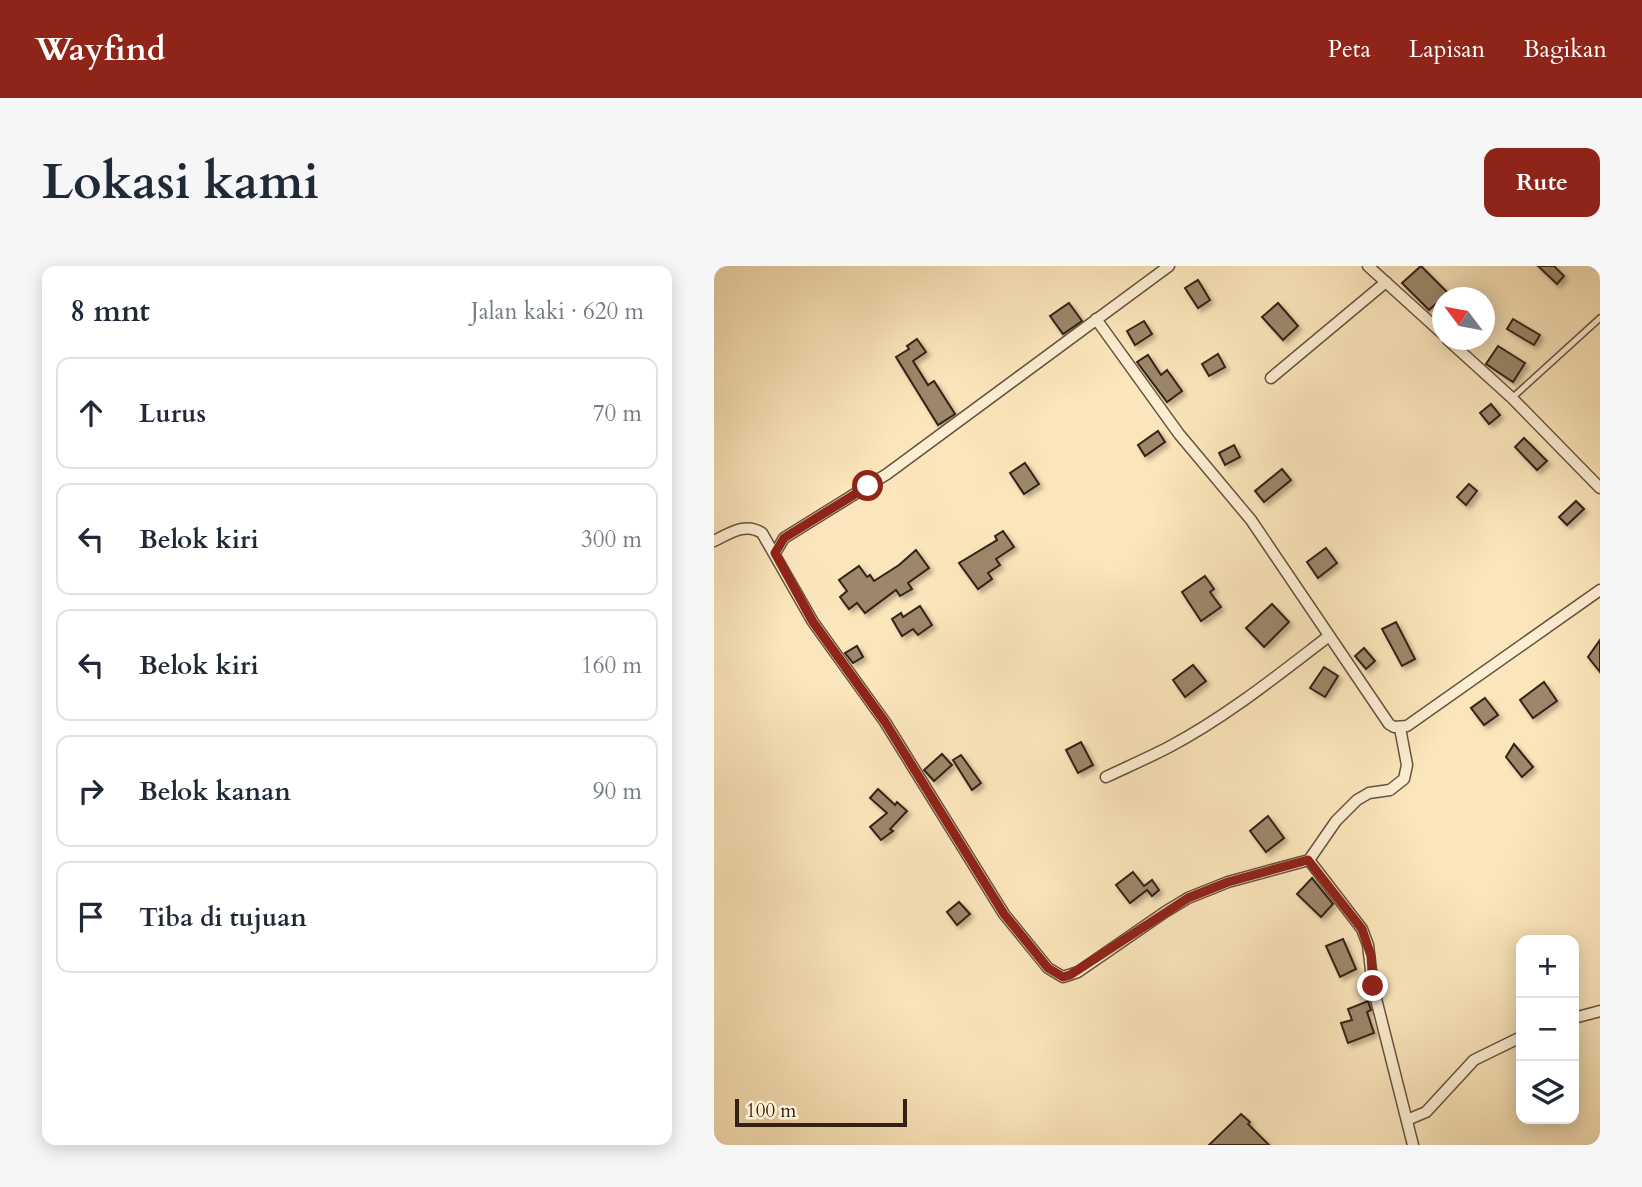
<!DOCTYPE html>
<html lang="id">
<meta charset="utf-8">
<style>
body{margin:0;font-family:Cardo,serif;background:#f6f6f7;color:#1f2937}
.controls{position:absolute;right:21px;bottom:21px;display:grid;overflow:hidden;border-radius:14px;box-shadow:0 4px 18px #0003}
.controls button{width:63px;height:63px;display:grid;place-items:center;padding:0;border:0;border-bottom:2px solid #e0e1e3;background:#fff;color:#1f2937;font:35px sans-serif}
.compass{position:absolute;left:718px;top:21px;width:63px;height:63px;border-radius:50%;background:#fff;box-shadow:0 4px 18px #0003;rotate:302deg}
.scale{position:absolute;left:21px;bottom:18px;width:172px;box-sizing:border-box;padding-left:7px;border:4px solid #342116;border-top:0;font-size:19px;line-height:24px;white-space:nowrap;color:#342116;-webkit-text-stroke:5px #fceed2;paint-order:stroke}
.stop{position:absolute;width:21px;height:21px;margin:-16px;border:5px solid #8f2418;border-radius:50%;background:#fff}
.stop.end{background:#8f2418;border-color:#fff;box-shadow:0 2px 7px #0008}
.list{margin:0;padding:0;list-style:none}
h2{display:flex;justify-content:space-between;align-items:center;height:91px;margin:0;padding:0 28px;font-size:30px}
h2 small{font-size:23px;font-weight:400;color:#747a83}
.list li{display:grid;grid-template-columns:46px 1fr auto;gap:21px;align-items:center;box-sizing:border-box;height:112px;margin:0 14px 14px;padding:0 14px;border:2px solid #e0e1e3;border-radius:14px}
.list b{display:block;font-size:26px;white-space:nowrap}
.list em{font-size:23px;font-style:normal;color:#747a83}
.icon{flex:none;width:38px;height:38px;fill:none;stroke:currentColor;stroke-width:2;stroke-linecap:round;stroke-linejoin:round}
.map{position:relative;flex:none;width:886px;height:879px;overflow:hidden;border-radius:14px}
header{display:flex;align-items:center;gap:42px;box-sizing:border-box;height:98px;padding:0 35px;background:#8f2418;color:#fff}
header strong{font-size:33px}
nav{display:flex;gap:38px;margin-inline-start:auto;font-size:24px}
.intro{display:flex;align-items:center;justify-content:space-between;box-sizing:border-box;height:168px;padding:0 42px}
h1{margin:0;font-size:49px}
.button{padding:18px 32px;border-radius:14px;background:#8f2418;color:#fff;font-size:24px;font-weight:700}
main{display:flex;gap:42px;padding:0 42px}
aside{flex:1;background:#fff;border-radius:14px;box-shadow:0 4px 18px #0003}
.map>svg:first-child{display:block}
.building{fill:#9b876b;stroke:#342116;stroke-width:2;filter:url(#shadow)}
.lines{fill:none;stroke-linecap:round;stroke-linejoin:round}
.service-casing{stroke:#66523f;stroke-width:8}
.minor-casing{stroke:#66523f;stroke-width:13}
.service{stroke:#fceed2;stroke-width:5}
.minor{stroke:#fceed2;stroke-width:10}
.route{stroke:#8f2418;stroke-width:9}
</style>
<header>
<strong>Wayfind</strong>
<nav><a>Peta</a><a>Lapisan</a><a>Bagikan</a></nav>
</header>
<div class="intro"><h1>Lokasi kami</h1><a class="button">Rute</a></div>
<main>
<aside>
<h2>8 mnt<small>Jalan kaki · 620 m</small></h2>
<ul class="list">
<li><svg class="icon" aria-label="ahead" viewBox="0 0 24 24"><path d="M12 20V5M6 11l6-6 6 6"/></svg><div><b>Lurus</b></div><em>70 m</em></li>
<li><svg class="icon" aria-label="left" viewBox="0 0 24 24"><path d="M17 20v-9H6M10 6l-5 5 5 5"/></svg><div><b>Belok kiri</b></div><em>300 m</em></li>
<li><svg class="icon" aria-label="left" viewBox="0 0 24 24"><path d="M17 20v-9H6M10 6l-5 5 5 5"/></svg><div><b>Belok kiri</b></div><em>160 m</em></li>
<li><svg class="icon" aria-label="right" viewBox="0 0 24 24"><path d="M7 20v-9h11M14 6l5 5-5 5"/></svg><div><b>Belok kanan</b></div><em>90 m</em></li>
<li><svg class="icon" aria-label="arrive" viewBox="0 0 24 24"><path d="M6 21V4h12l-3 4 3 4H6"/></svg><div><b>Tiba di tujuan</b></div></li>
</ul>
</aside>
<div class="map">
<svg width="886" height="879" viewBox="0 0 886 879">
<defs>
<filter id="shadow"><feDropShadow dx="3.5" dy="3.5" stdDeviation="2" flood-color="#0004"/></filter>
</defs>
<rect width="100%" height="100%" fill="#fbe5ba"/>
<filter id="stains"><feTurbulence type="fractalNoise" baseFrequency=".00286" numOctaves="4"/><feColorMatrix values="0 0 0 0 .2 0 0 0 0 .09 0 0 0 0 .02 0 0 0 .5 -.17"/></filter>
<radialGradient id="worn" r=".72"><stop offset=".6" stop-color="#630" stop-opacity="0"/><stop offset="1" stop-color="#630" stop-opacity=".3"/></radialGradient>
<g class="building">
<polygon points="707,0 734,27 715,44 688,17"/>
<polygon points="824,0 840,0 850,10 843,18"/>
<polygon points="484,14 496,34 484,42 471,22"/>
<polygon points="355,37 368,55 349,68 336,50"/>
<polygon points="564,37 584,60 569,74 548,51"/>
<polygon points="799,53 826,69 820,79 793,63"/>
<polygon points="430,55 438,68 421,79 413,65"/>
<polygon points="203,73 212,86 199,95 214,119 220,115 241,148 224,159 182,91 195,83 193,80"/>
<polygon points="784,80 811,97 799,116 772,98"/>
<polygon points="504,88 511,101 495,110 488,98"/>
<polygon points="434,89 447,109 453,104 468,125 453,136 423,96"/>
<polygon points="777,138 786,149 775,158 766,147"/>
<polygon points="444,165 451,176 431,190 424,179"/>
<polygon points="810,172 833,195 823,204 801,181"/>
<polygon points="520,179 526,191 511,199 505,187"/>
<polygon points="311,197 325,218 310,228 296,207"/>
<polygon points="568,203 577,214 550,236 541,225"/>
<polygon points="755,218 763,225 752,239 743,231"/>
<polygon points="862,235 870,243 853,259 845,251"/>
<polygon points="289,265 300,281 282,293 286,299 274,307 278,313 264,323 245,297 283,274 281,270"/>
<polygon points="612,282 623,297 604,312 593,296"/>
<polygon points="202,284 215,302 194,317 198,323 186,330 182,324 151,347 143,337 135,343 126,331 133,325 125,314 145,300 153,311 156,309 160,315 185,299"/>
<polygon points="491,310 500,323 496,326 507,341 487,355 468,326"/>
<polygon points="558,338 575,356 550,381 532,362"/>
<polygon points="206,340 218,359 204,369 199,363 188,370 178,353 187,347 189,351"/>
<polygon points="682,356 701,393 688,400 668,363"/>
<polygon points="886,374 886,406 874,391"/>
<polygon points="143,380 149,391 139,397 131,387"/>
<polygon points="650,382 661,395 652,403 641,390"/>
<polygon points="479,399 492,415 471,431 459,414"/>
<polygon points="610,401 624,410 611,431 596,422"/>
<polygon points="830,416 843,435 819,452 806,434"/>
<polygon points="771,432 784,449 770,459 757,442"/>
<polygon points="367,476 379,499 364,507 352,484"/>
<polygon points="800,478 819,501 808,511 792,491"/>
<polygon points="228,488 238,499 220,515 210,504"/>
<polygon points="247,489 267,517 258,524 239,494"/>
<polygon points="164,523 181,539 183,536 193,545 176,563 179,565 167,574 156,561 173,547 156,532"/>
<polygon points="554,550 570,572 552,586 536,565"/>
<polygon points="419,606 430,620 438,614 445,624 438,630 433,624 416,637 402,619"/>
<polygon points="598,612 619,638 607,651 583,628"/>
<polygon points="245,636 256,648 243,659 233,646"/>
<polygon points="629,673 642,703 626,711 612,680"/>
<polygon points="654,735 657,744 653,746 660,767 634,777 627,757 638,754 634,743"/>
<polygon points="527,848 536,856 534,858 555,879 495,879"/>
</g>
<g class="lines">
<defs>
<polyline id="service" points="798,132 886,52"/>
<g id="minor">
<polyline points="654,0 729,68"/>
<polyline points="382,53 465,168 537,254 675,458 680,461 693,460 886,324"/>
<polyline points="734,74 798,132 886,222"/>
<polyline points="557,112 672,16"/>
<path d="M0 275C16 267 32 256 48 267L99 356 171 456 290 648 334 702 349 711 364 706 451 646 474 632 514 616 595 594 622 555 643 534 655 527 676 524 690 513 693 499 686 462"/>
<polyline points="61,287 70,272 173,208 455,0"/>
<path d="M392 511C413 501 434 492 455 481 512 451 564 409 615 370"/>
<polyline points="595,594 648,663 654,679 659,721 699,879"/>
<polyline points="860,752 886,745"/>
<polyline points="693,854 712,846 760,794 807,771"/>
</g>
</defs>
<use href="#service" class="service-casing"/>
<use href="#minor" class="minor-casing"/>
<use href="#service" class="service"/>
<use href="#minor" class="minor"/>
</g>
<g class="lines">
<polyline class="route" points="154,220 70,272 61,287 99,356 171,456 290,648 334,702 349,711 356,709 474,632 514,616 594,594 648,663 657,690 659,720"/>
</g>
<rect width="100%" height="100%" filter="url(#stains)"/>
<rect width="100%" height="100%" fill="url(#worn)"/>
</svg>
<div class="controls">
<button>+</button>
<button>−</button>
<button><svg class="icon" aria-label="layers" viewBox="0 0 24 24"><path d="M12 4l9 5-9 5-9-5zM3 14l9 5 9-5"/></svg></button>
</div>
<svg class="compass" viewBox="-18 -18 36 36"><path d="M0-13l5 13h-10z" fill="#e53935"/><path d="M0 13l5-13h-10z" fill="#747a83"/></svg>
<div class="scale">100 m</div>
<div class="stop" style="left:154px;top:220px"></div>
<div class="stop end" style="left:659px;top:720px"></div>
</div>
</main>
